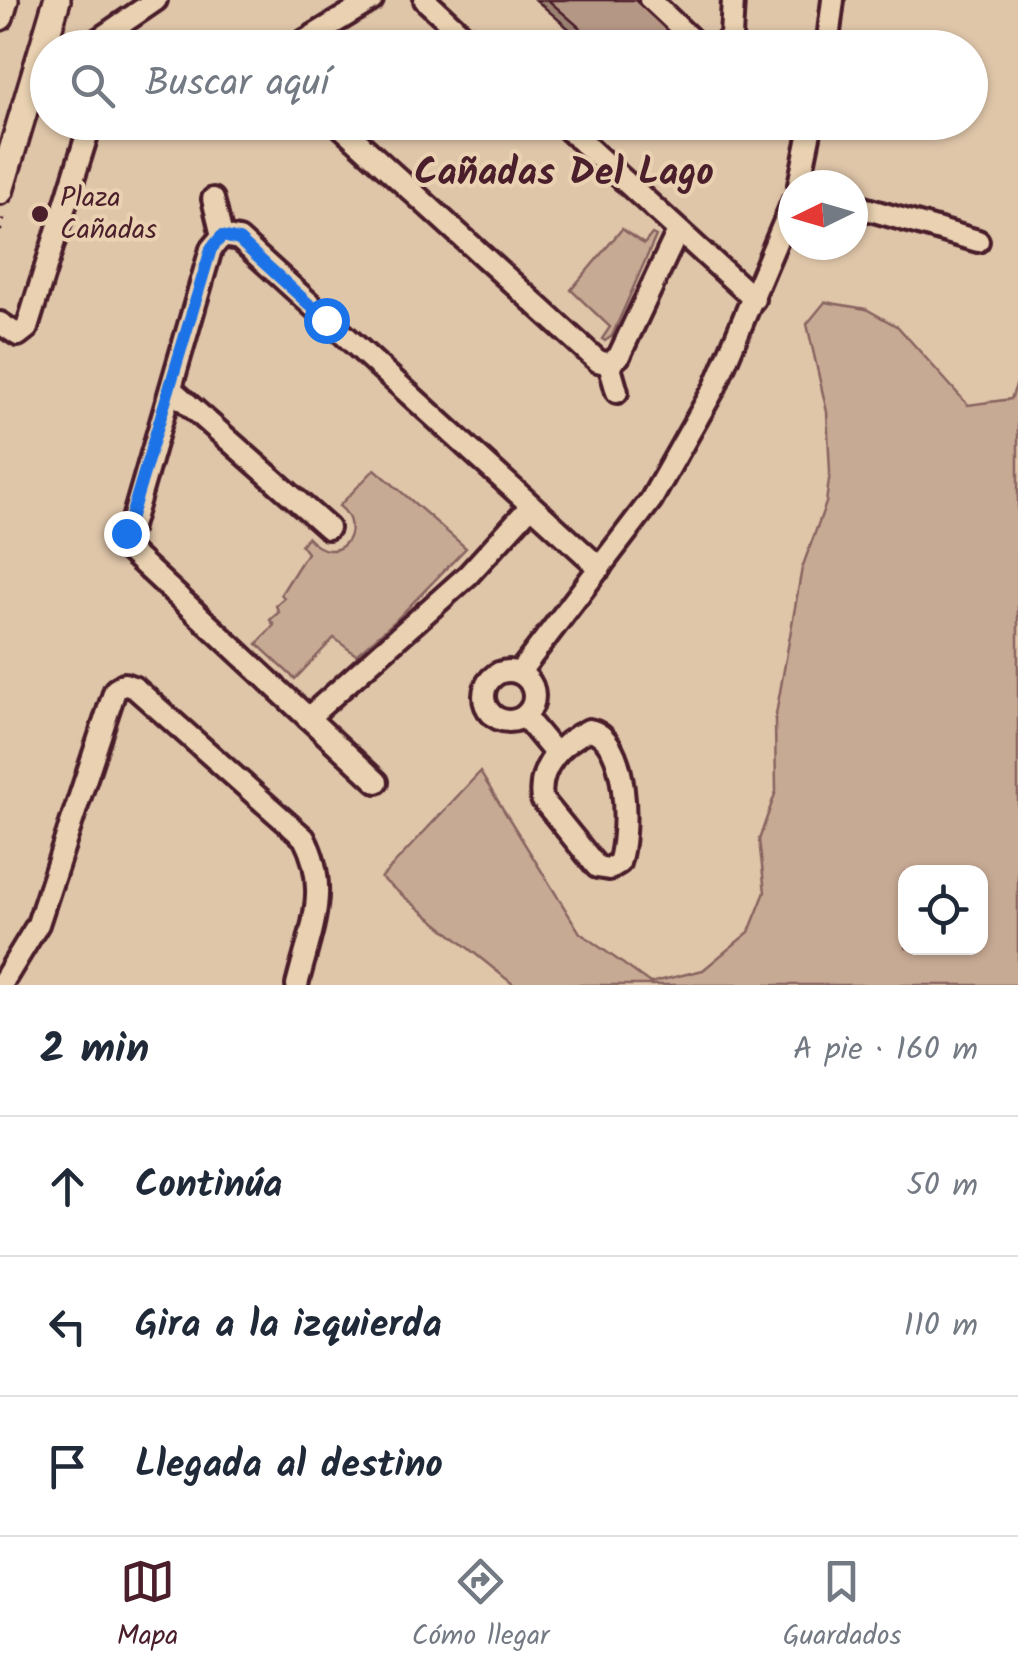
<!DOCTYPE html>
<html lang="es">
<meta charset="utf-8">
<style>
body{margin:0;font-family:Kalam,sans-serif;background:#f2f2f3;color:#1f2937}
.controls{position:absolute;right:30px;bottom:30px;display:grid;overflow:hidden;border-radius:20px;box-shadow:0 2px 8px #0004}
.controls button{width:90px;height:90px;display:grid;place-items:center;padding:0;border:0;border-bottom:2px solid #e0e1e3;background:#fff;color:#1f2937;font:50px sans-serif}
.compass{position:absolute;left:778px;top:170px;width:90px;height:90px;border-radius:50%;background:#fff;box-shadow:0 2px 8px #0004;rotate:265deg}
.stop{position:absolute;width:30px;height:30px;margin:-22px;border:8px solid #1a73e8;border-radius:50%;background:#fff}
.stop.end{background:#1a73e8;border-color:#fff;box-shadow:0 2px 10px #0008}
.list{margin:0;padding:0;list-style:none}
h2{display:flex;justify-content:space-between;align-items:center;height:130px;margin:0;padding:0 40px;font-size:42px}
h2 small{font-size:32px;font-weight:400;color:#747a83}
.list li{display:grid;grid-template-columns:65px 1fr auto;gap:30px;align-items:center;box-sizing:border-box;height:140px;padding:0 40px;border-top:2px solid #e0e1e3}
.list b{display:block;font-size:38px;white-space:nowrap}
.list em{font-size:32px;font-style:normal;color:#747a83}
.icon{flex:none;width:55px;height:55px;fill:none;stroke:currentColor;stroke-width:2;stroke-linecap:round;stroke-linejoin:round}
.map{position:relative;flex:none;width:1018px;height:985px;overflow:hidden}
.search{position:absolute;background:#fff;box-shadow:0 2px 8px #0004;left:30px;right:30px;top:30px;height:110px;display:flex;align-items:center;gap:25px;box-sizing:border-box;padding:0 35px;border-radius:55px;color:#747a83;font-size:38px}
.sheet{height:550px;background:#fff}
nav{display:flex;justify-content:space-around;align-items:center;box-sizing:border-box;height:140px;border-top:2px solid #e0e1e3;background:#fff;font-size:28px;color:#747a83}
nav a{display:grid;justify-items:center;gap:5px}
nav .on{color:#4a1f2b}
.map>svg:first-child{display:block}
.green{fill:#c7aa94;stroke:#886460;stroke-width:2.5;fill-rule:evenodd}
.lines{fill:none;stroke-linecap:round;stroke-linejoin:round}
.minor-casing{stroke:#4a1f2b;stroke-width:28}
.major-casing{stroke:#4a1f2b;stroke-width:32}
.path{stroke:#4a1f2b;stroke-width:4;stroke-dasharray:2.5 8;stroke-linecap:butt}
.minor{stroke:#e9d1b1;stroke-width:20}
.major{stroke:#e9d1b1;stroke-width:25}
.wall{fill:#9c8272;stroke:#4a1f2b;stroke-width:2.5}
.building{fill:#b59785;stroke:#4a1f2b;stroke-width:2.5}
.route{stroke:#1a73e8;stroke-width:12}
.poi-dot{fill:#4a1f2b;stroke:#e9d1b1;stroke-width:4}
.labels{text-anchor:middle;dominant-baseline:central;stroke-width:8;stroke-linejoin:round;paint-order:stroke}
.poi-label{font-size:28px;fill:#4a1f2b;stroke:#e9d1b1;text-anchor:start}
.district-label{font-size:38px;font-weight:bold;fill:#4a1f2b;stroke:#e9d1b1}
</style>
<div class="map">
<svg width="1018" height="985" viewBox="0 0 1018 985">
<rect width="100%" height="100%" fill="#dfc6a9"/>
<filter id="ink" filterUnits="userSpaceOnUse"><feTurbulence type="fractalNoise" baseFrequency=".01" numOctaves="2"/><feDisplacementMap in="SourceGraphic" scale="20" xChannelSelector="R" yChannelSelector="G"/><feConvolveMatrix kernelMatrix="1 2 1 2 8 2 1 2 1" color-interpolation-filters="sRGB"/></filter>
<g filter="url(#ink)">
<g class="green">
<polygon points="622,229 644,244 652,234 656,236 612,336 605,341 602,339 610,327 571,290"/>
<path d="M825 302 866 309 898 327 968 405 1011 399 1018 380V985H514L381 878 480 772 580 933 650 983 703 970 749 932 765 892 759 840 776 791 775 720 802 568 826 503 830 472 827 412 807 324ZM906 872H980V948H906Z"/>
<path d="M375 469 466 548 393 623 356 655 334 638 295 679 257 644 274 625 270 620 279 612 276 606 284 598 281 594 307 553 301 545 307 537C338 572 368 528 339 506Z"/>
</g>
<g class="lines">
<defs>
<g id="minor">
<polyline points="425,0 477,48"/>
<polyline points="650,0 700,48"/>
<polyline points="86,48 156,0"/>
<polyline points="293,48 372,0"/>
<polyline points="720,48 731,36 733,0"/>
<polyline points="827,48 833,0"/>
<polyline points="336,122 598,361 609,364"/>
<polyline points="560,122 754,299"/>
<polyline points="799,185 812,122"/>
<polyline points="213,199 222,236"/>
<polyline points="853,205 978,241"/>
<polyline points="222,236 211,249 125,547 377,782"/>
<polyline points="222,236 239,239 600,568"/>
<polyline points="0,323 18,335 27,328 91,122"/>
<polyline points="609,364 619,356 678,231"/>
<polyline points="609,364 617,392"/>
<polyline points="171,389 328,528"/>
<circle cx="509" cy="696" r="25"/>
<polyline points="519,673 651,500 715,387 793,202"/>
<polyline points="525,717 555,753"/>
<polyline points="308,718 468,575 530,507"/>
<path d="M589 730C629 737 629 833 619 863L609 869 597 867 542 799C537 768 562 742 589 730Z"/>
<path d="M1 985 38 924 115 690 124 684 135 688 304 838C331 889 310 932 297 985"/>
</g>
<g id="major">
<polyline points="0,17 5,0"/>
<polyline points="0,191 57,0"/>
</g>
</defs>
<use href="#minor" class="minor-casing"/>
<use href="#major" class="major-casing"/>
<polyline class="path" points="0,231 5,212"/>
<use href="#minor" class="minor"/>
<use href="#major" class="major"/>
</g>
<polygon class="wall" points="536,0 635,0 686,48 591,48"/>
<polygon class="building" points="548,0 635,0 686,48 603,48"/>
</g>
<g class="lines" filter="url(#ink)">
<polyline class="route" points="126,533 211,249 222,236 239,240 326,320"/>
</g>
<circle class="poi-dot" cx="40" cy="214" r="10"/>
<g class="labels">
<g class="poi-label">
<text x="60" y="198">Plaza<tspan x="60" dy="32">Cañadas</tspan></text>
</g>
<g class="district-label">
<text x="564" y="174">Cañadas Del Lago</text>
</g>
</g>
</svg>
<div class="controls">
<button><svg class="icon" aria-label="locate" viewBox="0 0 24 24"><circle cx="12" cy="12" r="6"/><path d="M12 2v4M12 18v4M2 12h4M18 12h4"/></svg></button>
</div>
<svg class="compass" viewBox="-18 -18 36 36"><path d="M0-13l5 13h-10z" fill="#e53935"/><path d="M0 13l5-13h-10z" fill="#747a83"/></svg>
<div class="stop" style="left:326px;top:320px"></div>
<div class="stop end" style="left:126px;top:533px"></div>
<div class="search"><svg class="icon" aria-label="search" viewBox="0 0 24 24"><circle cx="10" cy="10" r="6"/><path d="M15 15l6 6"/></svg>Buscar aquí</div>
</div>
<section class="sheet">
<h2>2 min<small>A pie · 160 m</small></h2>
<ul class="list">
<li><svg class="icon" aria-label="ahead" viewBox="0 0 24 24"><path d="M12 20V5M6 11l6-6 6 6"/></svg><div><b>Continúa</b></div><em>50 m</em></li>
<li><svg class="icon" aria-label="left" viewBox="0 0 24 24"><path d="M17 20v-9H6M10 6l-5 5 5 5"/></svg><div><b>Gira a la izquierda</b></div><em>110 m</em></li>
<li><svg class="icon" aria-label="arrive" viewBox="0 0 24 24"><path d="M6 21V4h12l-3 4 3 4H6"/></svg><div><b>Llegada al destino</b></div></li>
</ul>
</section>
<nav>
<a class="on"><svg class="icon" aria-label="map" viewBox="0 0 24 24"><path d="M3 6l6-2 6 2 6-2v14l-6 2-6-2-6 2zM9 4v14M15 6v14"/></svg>Mapa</a>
<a><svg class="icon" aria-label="directions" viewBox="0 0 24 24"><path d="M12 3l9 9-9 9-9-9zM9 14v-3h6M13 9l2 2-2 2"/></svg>Cómo llegar</a>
<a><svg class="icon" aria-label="saved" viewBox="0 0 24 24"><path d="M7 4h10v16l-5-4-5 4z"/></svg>Guardados</a>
</nav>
